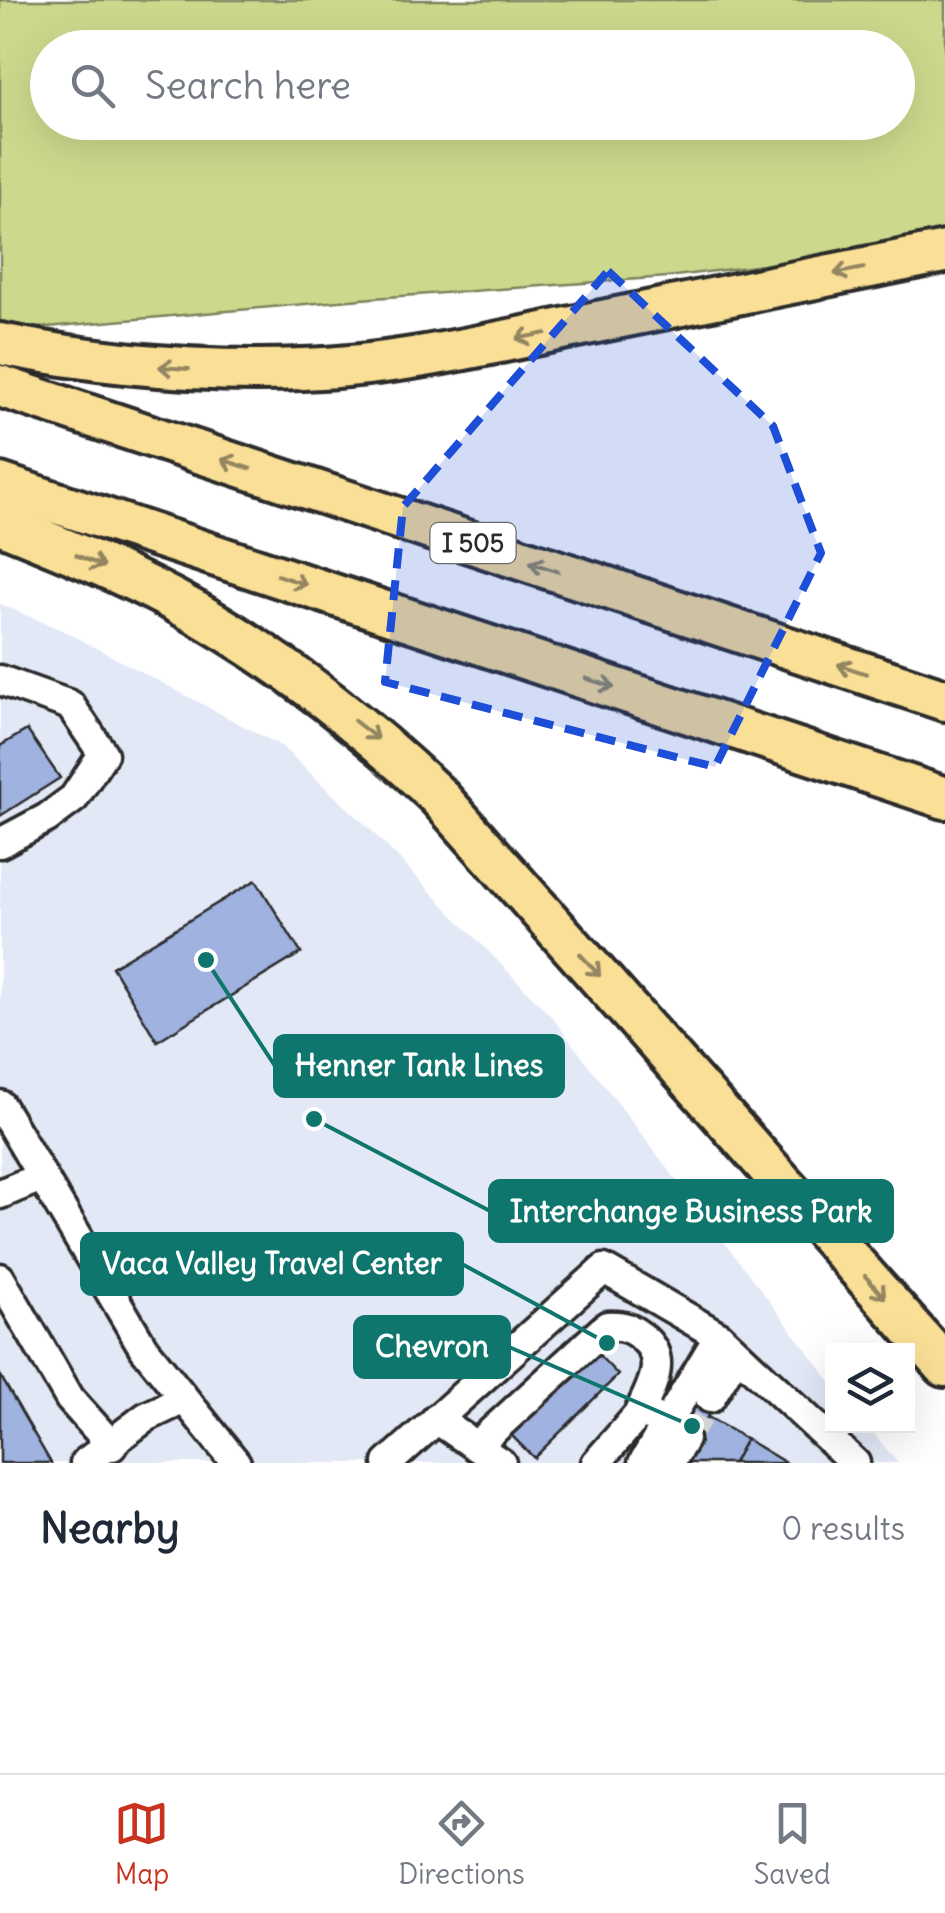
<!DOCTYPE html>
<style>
body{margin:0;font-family:Delius,sans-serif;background:#f2f2f3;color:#1f2937}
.controls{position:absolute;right:30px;bottom:30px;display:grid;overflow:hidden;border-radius:0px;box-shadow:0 10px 40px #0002}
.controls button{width:90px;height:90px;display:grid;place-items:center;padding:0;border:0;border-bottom:2px solid #e0e1e3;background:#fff;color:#1f2937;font:50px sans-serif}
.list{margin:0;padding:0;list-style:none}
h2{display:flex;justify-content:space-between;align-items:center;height:130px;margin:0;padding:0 40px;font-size:42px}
h2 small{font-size:32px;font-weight:400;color:#747a83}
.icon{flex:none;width:55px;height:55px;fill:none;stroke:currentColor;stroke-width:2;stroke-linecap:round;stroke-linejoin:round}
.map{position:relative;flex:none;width:945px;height:1463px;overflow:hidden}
.search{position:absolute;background:#fff;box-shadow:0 10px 40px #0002;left:30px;right:30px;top:30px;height:110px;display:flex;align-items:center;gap:25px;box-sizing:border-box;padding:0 35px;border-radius:55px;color:#747a83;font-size:38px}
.sheet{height:310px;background:#fff}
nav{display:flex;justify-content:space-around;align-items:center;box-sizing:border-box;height:140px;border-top:2px solid #e0e1e3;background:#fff;font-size:28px;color:#747a83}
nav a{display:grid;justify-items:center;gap:5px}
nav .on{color:#c8321e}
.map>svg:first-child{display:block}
.built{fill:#e2e8f6}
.green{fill:#ccd98c;stroke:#7c825c;stroke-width:2.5;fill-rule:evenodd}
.building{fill:#9fb2e0;stroke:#2b2b2b;stroke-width:2.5}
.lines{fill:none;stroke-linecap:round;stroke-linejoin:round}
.minor-tunnel{stroke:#d5d5d5;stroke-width:28;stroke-dasharray:28 14;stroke-linecap:butt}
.minor-casing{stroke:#2b2b2b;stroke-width:35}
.highway-casing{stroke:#2b2b2b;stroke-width:48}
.minor{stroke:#fff;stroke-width:28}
.highway{stroke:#fadf96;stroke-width:40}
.oneway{stroke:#928560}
.marked{fill:#1d4ed8;fill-opacity:0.2;stroke:#1d4ed8;stroke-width:8;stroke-dasharray:20 12;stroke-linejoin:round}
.labels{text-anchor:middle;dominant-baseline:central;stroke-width:9;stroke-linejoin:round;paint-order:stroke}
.shield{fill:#fff;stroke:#6b6b6b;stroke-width:2.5}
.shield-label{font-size:25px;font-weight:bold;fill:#2b2b2b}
.leader{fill:none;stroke:#0f766e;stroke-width:4}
.callout-dot{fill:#0f766e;stroke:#fff;stroke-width:4}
.callout{fill:#0f766e;stroke:#0f766e;stroke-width:4}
.callout-label{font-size:30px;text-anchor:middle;font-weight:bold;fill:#fff}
</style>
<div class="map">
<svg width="945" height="1463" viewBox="0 0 945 1463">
<rect width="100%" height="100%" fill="#fff"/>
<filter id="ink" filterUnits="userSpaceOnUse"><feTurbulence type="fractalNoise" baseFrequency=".01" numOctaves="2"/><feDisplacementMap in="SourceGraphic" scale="20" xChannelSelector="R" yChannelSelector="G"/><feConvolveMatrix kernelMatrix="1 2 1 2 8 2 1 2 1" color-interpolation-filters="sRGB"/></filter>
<g filter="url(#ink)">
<polygon class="built" points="0,604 64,631 281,746 367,826 551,1016 832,1383 832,1426 867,1426 898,1463 0,1463"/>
<path class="green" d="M0 0H945V242L667 277 373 298 36 328 0 321ZM48 48H898V122H48Z"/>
<g class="building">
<polygon points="27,730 60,778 0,816 0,746"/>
<polygon points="256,880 301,953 157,1041 112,967"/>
<polygon points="592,1348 618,1375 534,1458 507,1431"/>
<polygon points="0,1375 51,1463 0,1463"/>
<polygon points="701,1393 716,1401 692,1444 677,1435"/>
<polygon points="708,1417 746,1439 733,1463 681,1463"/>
<polygon points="746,1439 786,1463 733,1463"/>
</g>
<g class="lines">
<polyline class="minor-tunnel" points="684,1439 710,1398"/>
<defs>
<g id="minor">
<polyline points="0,680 70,705 103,754 74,798 47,818 0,843"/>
<polyline points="0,1105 143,1347 236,1463"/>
<polyline points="0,1194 41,1177"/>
<polyline points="0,1278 70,1399 112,1446"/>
<polyline points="710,1398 737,1354"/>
<polyline points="436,1419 501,1463"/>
<path d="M476 1446 607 1326C623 1325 632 1328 644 1339 669 1361 649 1391 638 1415"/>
<polyline points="85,1463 146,1417 184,1399"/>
<polyline points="388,1463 604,1269 719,1336 855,1463"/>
<polyline points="596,1463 638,1415 653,1416"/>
<polyline points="643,1463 719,1336"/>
<polyline points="670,1463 684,1439"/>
</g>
<g id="highway">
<path d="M0 344C100 364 200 373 302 369 398 366 493 343 587 324 707 300 826 276 945 252"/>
<polyline points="0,386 945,700"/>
<polyline points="0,484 945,798"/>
<path d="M0 523C59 547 119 571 175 601 272 653 358 720 438 796L945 1366"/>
</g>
</defs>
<use href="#minor" class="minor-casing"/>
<use href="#highway" class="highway-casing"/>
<use href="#minor" class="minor"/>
<use href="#highway" class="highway"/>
</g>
<defs><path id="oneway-shaft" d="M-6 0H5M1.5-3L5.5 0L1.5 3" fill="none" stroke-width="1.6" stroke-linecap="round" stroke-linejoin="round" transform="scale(2.5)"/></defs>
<g class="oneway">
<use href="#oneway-shaft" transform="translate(849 271) rotate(169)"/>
<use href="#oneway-shaft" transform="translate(531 336) rotate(169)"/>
<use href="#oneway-shaft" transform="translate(174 368) rotate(-176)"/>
<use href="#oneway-shaft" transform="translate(236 464) rotate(-162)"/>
<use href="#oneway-shaft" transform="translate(90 561) rotate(23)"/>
<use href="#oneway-shaft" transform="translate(544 567) rotate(-162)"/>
<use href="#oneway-shaft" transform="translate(292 580) rotate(18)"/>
<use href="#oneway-shaft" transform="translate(852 669) rotate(-162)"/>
<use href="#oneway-shaft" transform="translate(600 683) rotate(18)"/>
<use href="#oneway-shaft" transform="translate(366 730) rotate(38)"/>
<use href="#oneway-shaft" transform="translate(590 965) rotate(48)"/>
<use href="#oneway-shaft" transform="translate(875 1287) rotate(48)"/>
</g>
</g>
<path class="marked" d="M608 271 773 426 821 553 715 767 385 682 403 507Z"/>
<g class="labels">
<rect class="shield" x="430.5" y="523" width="85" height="40" rx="8"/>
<g class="shield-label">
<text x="473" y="543">I 505</text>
</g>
</g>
<path class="leader" d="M206 960L275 1066M314 1119L490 1211M607 1343L462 1264M692 1426L509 1347"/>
<g class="callout-dot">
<circle cx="206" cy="960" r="10"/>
<circle cx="314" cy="1119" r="10"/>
<circle cx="607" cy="1343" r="10"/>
<circle cx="692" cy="1426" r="10"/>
</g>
<g class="callout">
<rect x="275" y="1036" width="288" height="60" rx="10"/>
<rect x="490" y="1181" width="402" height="60" rx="10"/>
<rect x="82" y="1234" width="380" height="60" rx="10"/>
<rect x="355" y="1317" width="154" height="60" rx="10"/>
</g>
<g class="callout-label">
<text x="419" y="1076">Henner Tank Lines</text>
<text x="691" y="1222">Interchange Business Park</text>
<text x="272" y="1274">Vaca Valley Travel Center</text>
<text x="432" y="1357">Chevron</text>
</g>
</svg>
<div class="controls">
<button><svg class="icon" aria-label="layers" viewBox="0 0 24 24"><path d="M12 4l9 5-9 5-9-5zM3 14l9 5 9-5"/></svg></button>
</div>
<div class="search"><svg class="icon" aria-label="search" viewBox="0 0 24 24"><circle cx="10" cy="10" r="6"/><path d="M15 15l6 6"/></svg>Search here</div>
</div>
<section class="sheet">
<h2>Nearby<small>0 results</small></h2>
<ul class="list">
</ul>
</section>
<nav>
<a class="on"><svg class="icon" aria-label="map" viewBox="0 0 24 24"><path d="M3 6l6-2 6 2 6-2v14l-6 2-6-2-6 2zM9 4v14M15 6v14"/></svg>Map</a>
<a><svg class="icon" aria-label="directions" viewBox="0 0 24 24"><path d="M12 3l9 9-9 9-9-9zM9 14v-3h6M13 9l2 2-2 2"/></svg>Directions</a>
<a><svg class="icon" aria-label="saved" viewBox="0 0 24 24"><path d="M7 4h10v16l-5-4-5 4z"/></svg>Saved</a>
</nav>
